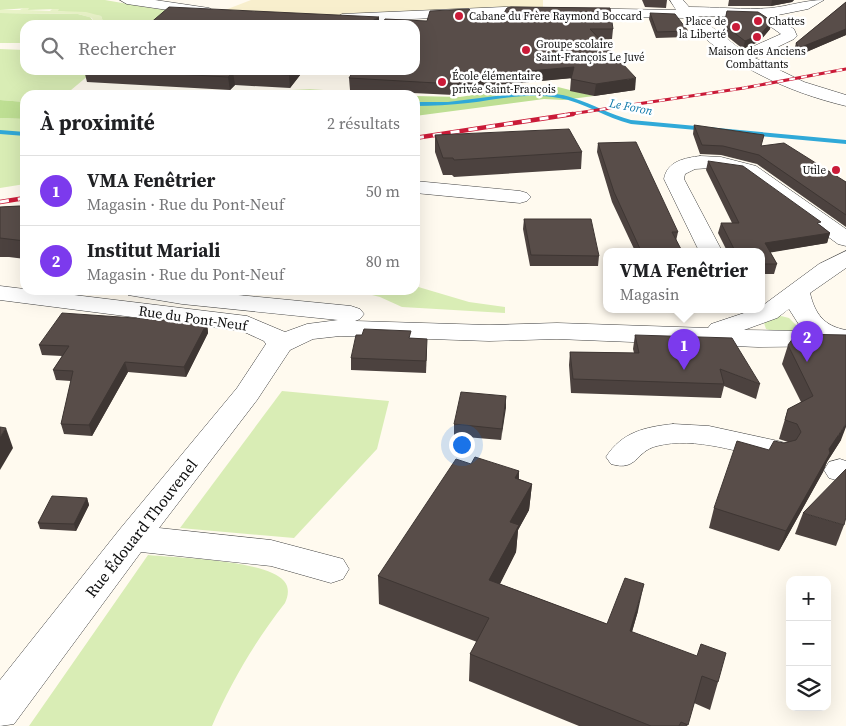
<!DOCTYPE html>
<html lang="fr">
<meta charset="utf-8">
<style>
body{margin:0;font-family:"Source Serif 4",serif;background:#f6f6f6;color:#202124}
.controls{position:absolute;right:15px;bottom:15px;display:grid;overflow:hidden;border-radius:10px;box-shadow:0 5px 20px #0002}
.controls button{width:45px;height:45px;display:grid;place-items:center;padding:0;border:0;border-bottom:1px solid #e0e0e0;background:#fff;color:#202124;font:25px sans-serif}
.you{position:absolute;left:461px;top:444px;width:18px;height:18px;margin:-12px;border:4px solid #fff;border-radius:50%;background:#1a73e8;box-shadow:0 0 0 8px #1a73e833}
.badge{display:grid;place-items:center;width:32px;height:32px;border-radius:50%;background:#7c3aed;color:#fff;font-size:16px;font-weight:700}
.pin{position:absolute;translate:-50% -41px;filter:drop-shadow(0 1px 2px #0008)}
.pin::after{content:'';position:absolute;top:26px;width:18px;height:15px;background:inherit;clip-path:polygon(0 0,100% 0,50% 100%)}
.popup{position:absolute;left:603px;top:248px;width:162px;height:65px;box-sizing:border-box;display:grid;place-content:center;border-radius:10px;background:#fff;filter:drop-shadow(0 1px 4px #0005);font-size:16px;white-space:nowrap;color:#757577}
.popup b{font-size:19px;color:#202124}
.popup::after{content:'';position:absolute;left:50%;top:100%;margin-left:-10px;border:10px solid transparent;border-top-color:#fff}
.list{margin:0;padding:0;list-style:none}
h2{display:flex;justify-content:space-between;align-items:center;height:65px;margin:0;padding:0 20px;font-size:21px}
h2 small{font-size:16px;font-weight:400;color:#757577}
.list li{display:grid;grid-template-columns:32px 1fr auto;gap:15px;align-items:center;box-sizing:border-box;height:70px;padding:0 20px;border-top:1px solid #e0e0e0}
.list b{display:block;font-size:19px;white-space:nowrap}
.list p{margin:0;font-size:16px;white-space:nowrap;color:#757577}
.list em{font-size:16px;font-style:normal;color:#757577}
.icon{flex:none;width:28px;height:28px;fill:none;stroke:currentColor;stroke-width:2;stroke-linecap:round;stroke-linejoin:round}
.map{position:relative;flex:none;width:846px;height:726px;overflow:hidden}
.search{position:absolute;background:#fff;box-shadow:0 5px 20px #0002;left:20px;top:20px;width:400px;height:55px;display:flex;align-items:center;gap:12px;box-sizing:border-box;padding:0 18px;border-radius:15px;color:#757577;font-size:19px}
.panel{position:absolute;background:#fff;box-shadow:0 5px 20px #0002;left:20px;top:90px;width:400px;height:205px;border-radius:15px}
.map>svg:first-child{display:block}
.farmland{fill:#f8efcd}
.green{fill:#d9edb5}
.forest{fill:#bedf93}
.pitch{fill:#e9f3c8}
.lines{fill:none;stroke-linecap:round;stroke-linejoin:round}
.stream{fill:#30a9d8;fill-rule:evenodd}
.minor-casing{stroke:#414141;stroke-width:1}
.minor{fill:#fff;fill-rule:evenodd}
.rail-far1-casing{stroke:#ca1b38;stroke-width:3}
.rail-casing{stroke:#ca1b38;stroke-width:4.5}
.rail-far1{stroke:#fff;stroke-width:2;stroke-dasharray:6;stroke-linecap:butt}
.rail{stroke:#fff;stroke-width:3;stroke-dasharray:9;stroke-linecap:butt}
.wall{fill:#4c423f}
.shaded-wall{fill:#3e3633}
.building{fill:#584d49;stroke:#3e3633}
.poi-dot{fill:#ca1b38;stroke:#fff;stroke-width:2}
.labels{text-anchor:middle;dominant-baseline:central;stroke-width:5;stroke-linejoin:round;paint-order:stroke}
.far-poi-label{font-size:11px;fill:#0e0e0e;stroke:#fff;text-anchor:start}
.far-water-label{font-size:12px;font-style:italic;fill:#0d78aa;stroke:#fff}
.street-label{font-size:14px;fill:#0e0e0e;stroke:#fff}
.near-street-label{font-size:16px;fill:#0e0e0e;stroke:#fff}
</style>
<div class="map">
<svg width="846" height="726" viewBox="0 0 846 726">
<rect width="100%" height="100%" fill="#fffaef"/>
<polygon class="farmland" points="251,0 543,0 543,7 342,16 225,10"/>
<g class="green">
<polygon points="0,0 105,0 151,8 230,16 158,25 104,25 101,16 57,11 58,9 27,10 28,8 0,10"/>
<polygon points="0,13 78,14 90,17 95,23 25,25 25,43 0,43"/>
<polygon points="0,49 25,50 25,70 95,70 65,95 25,95 25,102 0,100"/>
<polygon points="310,89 379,94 254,95 290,93 291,90"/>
<polygon points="0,118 25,119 25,184 0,188"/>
<polygon points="415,286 469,302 505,307 505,313 402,307 380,297 360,292 361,290 415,290"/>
<polygon points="777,315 789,318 802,331 773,331 766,329 764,323"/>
<polygon points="282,391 389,401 377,449 294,538 180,528"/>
<path d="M148 555C178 558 266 560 284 581 290 588 288 596 285 603 256 640 231 682 212 726H29Z"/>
</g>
<g class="forest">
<polygon points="537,85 558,87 594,96 563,100 544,99 415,116 415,96 460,97"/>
<polygon points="291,90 290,93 105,95"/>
<polygon points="0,100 25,102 25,119 0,118"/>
</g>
<polygon class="pitch" points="23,8 29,8 28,10 50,11 52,9 59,9 58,11 86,12 101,16 104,23 104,25 95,25 92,18 78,14 0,13 0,10 20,10"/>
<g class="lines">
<g class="stream">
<path d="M519 93C537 92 556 92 573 98 593 104 611 115 631 120L846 140V144L631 124C606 118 584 102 559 98 529 92 499 99 468 103 450 105 433 106 415 106V102H448Z"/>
<polygon points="0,130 25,132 25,136 0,134"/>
</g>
<defs>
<g id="minor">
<polygon points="120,0 155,0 209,8 216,12 209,16 127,4"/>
<path d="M670 0H683L689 7C716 7 744 10 771 8 789 6 805 0 824 0L808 9 773 16 794 29 797 36 794 39 755 58 804 82 846 95V106C787 92 726 64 684 18L504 15 342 22 335 18 342 14 504 7 676 10ZM698 16 757 17 781 34 743 51Z"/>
<path d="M700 156 721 157 756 166 846 229V246L838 244 742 174 711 168 695 169 685 174 684 179 722 251H699L664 179C667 161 685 158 700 156Z"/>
<polygon points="415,181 520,191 527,193 531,197 527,201 520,203 415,193"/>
<path d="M846 251V268L810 293C815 314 824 326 846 330V346L758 347 557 339 489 341 340 336 313 339 290 350 257 400 159 528 271 540 343 559 349 569 343 579 331 583 271 566 141 552 14 724 0 726V680L120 529 237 388 266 344 264 341 242 331 0 300V286L247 316 285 332 307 324 338 320 182 304 128 295 125 290H187L351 306 360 309 364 314 360 319 355 321 489 325 557 323 708 328 711 324 756 309H762V306L819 264ZM789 309 803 331 744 330 777 318Z"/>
<path d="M673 424 709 426 778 441 789 444 793 451 789 458 778 461C741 453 695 436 657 446 635 451 638 472 611 464L606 457C622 432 645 427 673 424Z"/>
<polygon points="840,459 846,461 846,483 829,478 824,470 829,462"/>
</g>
</defs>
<use href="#minor" class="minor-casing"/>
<use href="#minor" class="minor"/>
<defs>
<polyline id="rail-far1" points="564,115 744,88 846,69"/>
<g id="rail">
<polyline points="415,138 573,114"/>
<polyline points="0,202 25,198"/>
</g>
</defs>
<use href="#rail-far1" class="rail-far1-casing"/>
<use href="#rail" class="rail-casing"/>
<use href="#rail-far1" class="rail-far1"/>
<use href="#rail" class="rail"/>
</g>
<g class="wall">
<polygon points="642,0 667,0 666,8 645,7"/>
<polygon points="729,0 794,0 792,2 771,6 728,6"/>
<polygon points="846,2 846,35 797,56 794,51 796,43"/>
<polygon points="727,11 770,29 760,41 743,49 723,33"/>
<polygon points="650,13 688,31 687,37 656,38 649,19"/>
<polygon points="474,15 613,29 612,39 599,40 635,90 594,96 570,91 571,78 496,85 466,94 454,95 350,90 349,78 427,21"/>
<polygon points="84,70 304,70 290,88 235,85 230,90 87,82"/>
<polygon points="694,125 762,146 846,182 846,227 757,164 721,155 700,154 693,134"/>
<polygon points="435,135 582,152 581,169 454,177 452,175 443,175 435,152"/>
<polygon points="598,143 678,232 676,241 682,251 635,251 612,202 597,152"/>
<polygon points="708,161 820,225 830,233 827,243 770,252 777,264 774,274 762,274 762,251 727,251 718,233 721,223 732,223 706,170"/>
<polygon points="19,206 25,206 25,259 9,257 0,257 0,207"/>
<polygon points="524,219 599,256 598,266 530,266 523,229"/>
<polygon points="207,323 208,333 186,377 128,372 92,436 64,434 61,424 71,381 56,380 53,370 62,356 42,355 39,345"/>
<polygon points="635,335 760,384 756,399 724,386 721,398 571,393 569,365 570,352 634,353 633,349"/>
<polygon points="411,338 427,350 426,373 351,370 351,358"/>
<polygon points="788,345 841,440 827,462 823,472 779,551 709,528 714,508 769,450 788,442 779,439 788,409 801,402 782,364"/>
<polygon points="506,396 501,440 454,436 454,424"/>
<polygon points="471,464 519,471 519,479 532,484 529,510 518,530 516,552 500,584 607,624 638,611 632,632 718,682 710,710 694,703 687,726 579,726 469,681 470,654 477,642 379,604 378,576"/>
<polygon points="87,498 89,505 76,531 40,529 38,523"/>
<polygon points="803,513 844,525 836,546 795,534"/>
</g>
<g class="shaded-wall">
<polygon points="772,0 794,0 792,2 771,6"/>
<polygon points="379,17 379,25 364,25"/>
<polygon points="772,21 770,29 760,41 743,49 745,41"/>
<polygon points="846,29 846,35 797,56 799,48"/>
<polygon points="574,67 573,78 496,85 466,94 454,95 454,84 496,74"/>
<polygon points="293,70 304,70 290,88 289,75"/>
<polygon points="233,72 235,85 230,90 228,77"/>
<polygon points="636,78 635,90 594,96 596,84"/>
<polygon points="830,233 827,243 762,254 765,243"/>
<polygon points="207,323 208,333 186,377 184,367"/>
<polygon points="125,362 128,372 92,436 89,425"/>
<polygon points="506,396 506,408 501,440 502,429"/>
<polygon points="846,424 846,427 841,440 827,462 823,472 779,551 786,531 829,449"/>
<polygon points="6,428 13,448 0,470 0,437"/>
<polygon points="519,471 517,498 515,478"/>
<polygon points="532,484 529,510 518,530 516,552 488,607 489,580 510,522"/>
<polygon points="87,498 89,505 76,531 74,524"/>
<polygon points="644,584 638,611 624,658 630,631"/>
</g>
<g class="building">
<polygon points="846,2 846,29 799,48 796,43"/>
<polygon points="169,7 379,17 364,25 148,25"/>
<polygon points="511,7 610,8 613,29 590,29 636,78 596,84 571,79 574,67 496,74 467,83 454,84 349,78 354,70 415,70 415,25 382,25 385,19 427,21 430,11 469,9 474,15 502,16 507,8"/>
<polygon points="727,11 758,12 772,21 761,34 745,41 724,25"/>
<polygon points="650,13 675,14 688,31 657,32"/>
<polygon points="107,70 293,70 289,75 233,72 228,77"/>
<polygon points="694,125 764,135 761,146 784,143 846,182 846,215 759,155 723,146 702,145"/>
<polygon points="569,129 582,152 454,160 453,158 443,158 435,135"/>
<polygon points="636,142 678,232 672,232 682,251 641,251 614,192 598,143"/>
<polygon points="708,161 743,166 821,222 817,223 830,233 765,243 777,264 762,264 762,251 735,251 721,223 739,223"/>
<polygon points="19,206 25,206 25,241 0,238 0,207"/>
<polygon points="524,219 591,219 599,256 531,255"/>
<polygon points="62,313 207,323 184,367 125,362 89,425 61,424 73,371 53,370 69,346 39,345"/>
<polygon points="364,329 411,331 409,338 427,339 426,361 351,358 356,335 362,335"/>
<polygon points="796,334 846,335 846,424 829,449 830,453 786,531 714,508 737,441 769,450 774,441 784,443 796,440 801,432 797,424 785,420 788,409 813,396 788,345"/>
<polygon points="635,335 732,338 760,384 720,369 724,384 573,379 570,352 639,353"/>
<polygon points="461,392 506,396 502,429 454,424"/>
<polygon points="0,427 6,428 0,437"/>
<polygon points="475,457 519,471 515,478 532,484 510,522 519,525 489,580 607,624 625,578 644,584 630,631 697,656 701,644 726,653 718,682 702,676 688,725 681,722 679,726 651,726 470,654 489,618 378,576 456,459 471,464"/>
<polygon points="846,469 846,517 844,525 803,513"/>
<polygon points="52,496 87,498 74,524 38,523"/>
</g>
<g class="poi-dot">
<circle cx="459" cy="16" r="5"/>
<circle cx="758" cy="21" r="5"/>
<circle cx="736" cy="27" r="5"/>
<circle cx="757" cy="37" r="5"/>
<circle cx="526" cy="50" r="5"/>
<circle cx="442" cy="82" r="5"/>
<circle cx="836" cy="170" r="5"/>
</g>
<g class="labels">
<g class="far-poi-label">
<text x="469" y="16">Cabane du Frère Raymond Boccard</text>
<text x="726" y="21" text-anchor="end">Place de<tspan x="726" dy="13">la Liberté</tspan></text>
<text x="768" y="21">Chattes</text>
<text x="536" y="44">Groupe scolaire<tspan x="536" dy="13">Saint-François Le Juvé</tspan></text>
<text x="757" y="51" text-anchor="middle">Maison des Anciens<tspan x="757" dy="13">Combattants</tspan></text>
<text x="452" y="76">École élémentaire<tspan x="452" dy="13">privée Saint-François</tspan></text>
<text x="826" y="170" text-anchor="end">Utile</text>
</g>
<g class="far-water-label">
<text transform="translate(631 107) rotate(11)">Le Foron</text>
</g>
<g class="street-label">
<text transform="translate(193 318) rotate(8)">Rue du Pont-Neuf</text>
</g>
<g class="near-street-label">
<text transform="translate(141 528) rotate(-52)">Rue Édouard Thouvenel</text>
</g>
</g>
</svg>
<div class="controls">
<button>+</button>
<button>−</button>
<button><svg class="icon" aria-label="layers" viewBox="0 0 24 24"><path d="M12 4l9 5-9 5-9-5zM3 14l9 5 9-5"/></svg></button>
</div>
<div class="you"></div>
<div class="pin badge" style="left:684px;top:370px">1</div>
<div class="popup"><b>VMA Fenêtrier</b>Magasin</div>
<div class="pin badge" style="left:807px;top:362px">2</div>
<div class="search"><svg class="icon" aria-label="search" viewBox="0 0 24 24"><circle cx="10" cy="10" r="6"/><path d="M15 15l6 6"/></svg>Rechercher</div>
<section class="panel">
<h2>À proximité<small>2 résultats</small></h2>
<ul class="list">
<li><span class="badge">1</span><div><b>VMA Fenêtrier</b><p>Magasin · Rue du Pont-Neuf</p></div><em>50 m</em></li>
<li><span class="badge">2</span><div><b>Institut Mariali</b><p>Magasin · Rue du Pont-Neuf</p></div><em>80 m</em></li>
</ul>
</section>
</div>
